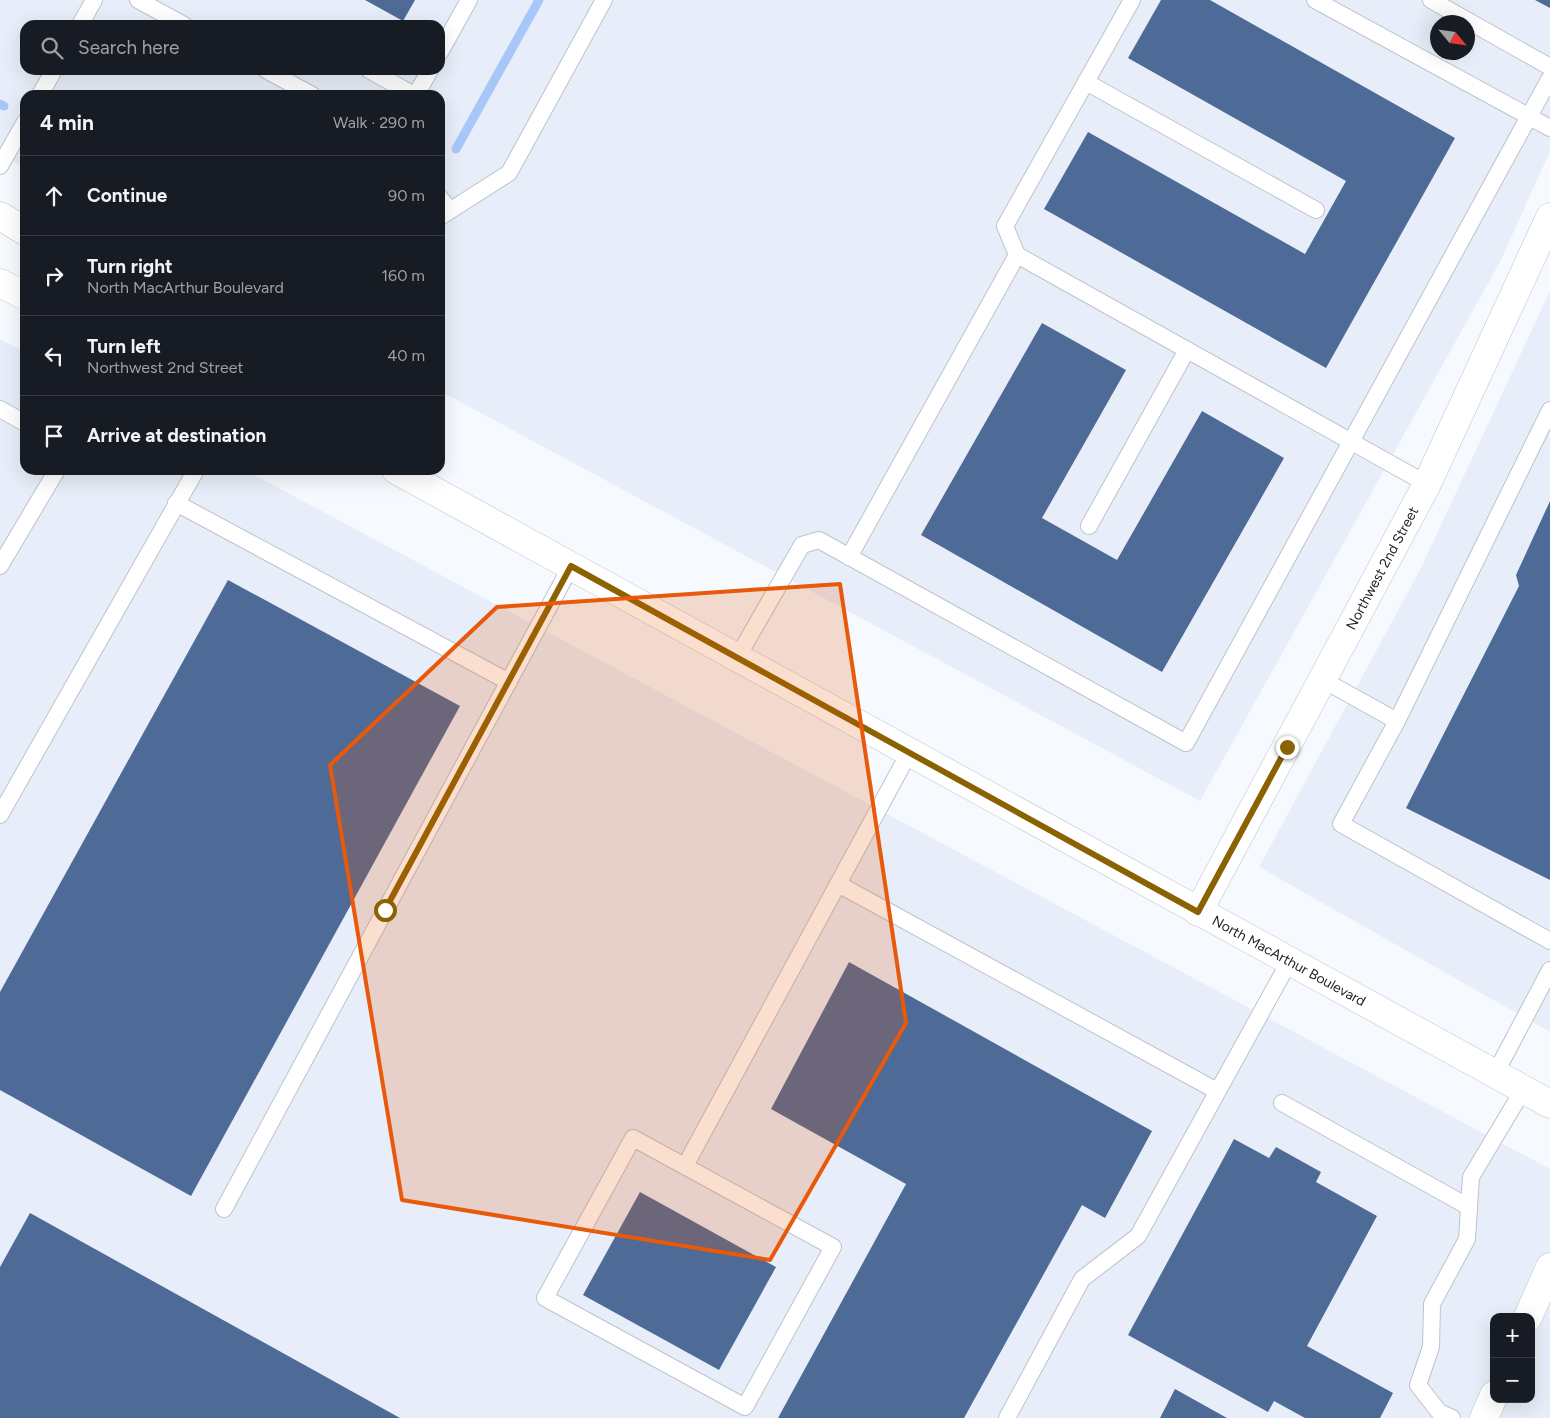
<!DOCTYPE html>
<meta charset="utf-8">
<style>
body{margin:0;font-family:Figtree,sans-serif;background:#242831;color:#f1f3f6}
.controls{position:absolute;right:15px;bottom:15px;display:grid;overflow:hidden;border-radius:10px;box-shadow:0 5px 20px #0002}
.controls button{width:45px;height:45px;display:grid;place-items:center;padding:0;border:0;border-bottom:1px solid #363941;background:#171b24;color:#f1f3f6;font:25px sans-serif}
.compass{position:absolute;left:1430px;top:15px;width:45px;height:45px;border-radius:50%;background:#171b24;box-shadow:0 5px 20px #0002;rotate:119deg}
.stop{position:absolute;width:15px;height:15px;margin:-11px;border:4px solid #8a6202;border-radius:50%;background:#fff}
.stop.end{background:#8a6202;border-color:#fff;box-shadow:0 1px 5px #0008}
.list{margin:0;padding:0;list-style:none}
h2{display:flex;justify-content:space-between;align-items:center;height:65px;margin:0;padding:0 20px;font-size:21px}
h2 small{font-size:16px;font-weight:400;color:#9ea1a6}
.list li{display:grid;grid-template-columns:32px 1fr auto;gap:15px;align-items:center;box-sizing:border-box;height:80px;padding:0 20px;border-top:1px solid #363941}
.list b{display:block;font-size:19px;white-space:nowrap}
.list p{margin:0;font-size:16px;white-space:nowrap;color:#9ea1a6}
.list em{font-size:16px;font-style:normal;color:#9ea1a6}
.icon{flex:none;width:28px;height:28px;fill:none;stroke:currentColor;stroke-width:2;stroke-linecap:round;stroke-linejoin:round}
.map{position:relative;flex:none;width:1550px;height:1418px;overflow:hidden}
.search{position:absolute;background:#171b24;box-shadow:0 5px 20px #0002;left:20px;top:20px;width:425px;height:55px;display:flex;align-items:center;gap:12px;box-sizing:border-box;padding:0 18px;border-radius:15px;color:#9ea1a6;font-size:19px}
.panel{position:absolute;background:#171b24;box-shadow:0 5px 20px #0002;left:20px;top:90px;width:425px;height:385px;border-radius:15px}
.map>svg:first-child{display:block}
.built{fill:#e8eef9;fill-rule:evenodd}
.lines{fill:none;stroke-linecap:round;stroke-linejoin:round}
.stream{stroke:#a8c7f9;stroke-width:9}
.building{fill:#4e6a96}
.service-casing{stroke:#bcc3ce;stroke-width:18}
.minor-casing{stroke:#bcc3ce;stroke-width:29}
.secondary-casing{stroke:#bcc3ce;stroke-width:29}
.service{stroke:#fff;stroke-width:16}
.minor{stroke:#fff;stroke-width:28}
.secondary{stroke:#fff;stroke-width:28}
.route{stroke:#8a6202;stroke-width:6}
.marked{fill:#e8590c;fill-opacity:0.2;stroke:#e8590c;stroke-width:4;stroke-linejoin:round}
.labels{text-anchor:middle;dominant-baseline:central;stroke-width:5;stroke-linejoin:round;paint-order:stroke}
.street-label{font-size:14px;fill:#202327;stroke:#fff}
</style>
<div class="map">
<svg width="1550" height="1418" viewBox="0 0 1550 1418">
<rect width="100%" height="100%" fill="#f6f9fe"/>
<g class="built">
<path d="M0 0H1550V151L1501 260 1200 801 440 391V95H25V167L0 154ZM1438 22H1468V52H1438ZM25 25H440V70H25Z"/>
<polygon points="1550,291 1550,1032 1259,867 1420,570"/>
<path d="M0 339 25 352V470H245L1550 1169V1418H0ZM1494 1317H1531V1399H1494Z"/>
</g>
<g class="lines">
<g class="stream">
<polyline points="0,104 4,106"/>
<polyline points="456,149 539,0"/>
</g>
</g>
<g class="building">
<polygon points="365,0 415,0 403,21"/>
<polygon points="1161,0 1210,0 1455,138 1326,368 1044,209 1088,132 1305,254 1346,181 1128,58"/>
<polygon points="1535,0 1550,0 1550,8"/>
<polygon points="1042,323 1126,370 1042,518 1117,560 1202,411 1284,458 1162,672 921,535"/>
<polygon points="1550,501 1550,880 1406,808 1519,586 1516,575"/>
<polygon points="228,580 460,706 191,1196 0,1090 0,992"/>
<polygon points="849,962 1152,1131 1105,1218 1082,1205 964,1418 778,1418 906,1184 771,1109"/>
<polygon points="1234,1139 1269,1158 1276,1147 1321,1172 1316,1182 1377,1216 1307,1346 1393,1393 1380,1418 1305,1418 1274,1401 1268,1412 1128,1335"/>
<polygon points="640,1192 776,1267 719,1370 583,1295"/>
<polygon points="30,1213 400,1418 0,1418 0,1267"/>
<polygon points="1175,1389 1227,1418 1160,1418"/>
</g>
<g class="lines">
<defs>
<g id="service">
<polyline points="138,0 184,25"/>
<polyline points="1315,0 1550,128"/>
<polyline points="1431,0 1550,67"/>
<polyline points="80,25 94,0"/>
<polyline points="440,52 469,0"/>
<polyline points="266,70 312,95"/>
<polyline points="369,70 414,95"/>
<polyline points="1086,82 1316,210"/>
<polyline points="40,95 54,70"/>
<polyline points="416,95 430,70"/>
<polyline points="0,166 25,122"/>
<polyline points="440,198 450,210"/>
<polyline points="440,217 509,173 604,0"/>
<polyline points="1017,255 1005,226 1132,0"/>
<polyline points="0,409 25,423"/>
<polyline points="1550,410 1397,721 1341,824 1550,941"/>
<polyline points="176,503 509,682"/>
<polyline points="1089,526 1187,350"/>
<polyline points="849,557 1017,255 1427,484"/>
<polyline points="0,566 57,470"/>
<polyline points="737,658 802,545 819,540 1186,743 1550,78"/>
<polyline points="1323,680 1397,721"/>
<polyline points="0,815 196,470"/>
<polyline points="838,884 1217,1091"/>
<polyline points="1495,1074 1550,970"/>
<polyline points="1282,1103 1469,1207"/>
<polygon points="633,1138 833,1247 745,1407 545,1298"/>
<polyline points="685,1166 909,753"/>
<polyline points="224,1209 571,566"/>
<polyline points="1007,1418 1082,1279 1138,1236 1289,962"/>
<polyline points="1452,1418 1439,1412 1418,1385 1431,1347 1432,1304 1467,1239 1471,1177 1523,1090"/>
</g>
<g id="minor">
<path id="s1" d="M1198 912 1427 484 1550 217"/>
<polyline points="1528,1317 1550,1267"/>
<polyline points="1484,1418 1494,1395"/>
</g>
<g id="secondary">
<polyline points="0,216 25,231"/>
<polyline points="0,283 25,296"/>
<path id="s2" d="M396 470 1550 1104"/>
</g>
</defs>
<use href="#service" class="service-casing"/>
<use href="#minor" class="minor-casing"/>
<use href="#secondary" class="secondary-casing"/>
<use href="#service" class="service"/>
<use href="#minor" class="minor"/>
<use href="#secondary" class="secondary"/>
</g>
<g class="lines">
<polyline class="route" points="385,910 571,566 1198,912 1287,747"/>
</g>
<path class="marked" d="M840 584 906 1023 770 1260 402 1200 330 765 497 607Z"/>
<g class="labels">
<g class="street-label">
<text stroke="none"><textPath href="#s1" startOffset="390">Northwest 2nd Street</textPath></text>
<text stroke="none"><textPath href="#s2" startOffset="1019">North MacArthur Boulevard</textPath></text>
</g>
</g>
</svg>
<div class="controls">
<button>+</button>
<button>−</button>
</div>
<svg class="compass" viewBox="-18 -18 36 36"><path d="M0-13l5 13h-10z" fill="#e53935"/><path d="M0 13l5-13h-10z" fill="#9ea1a6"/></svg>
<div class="stop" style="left:385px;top:910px"></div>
<div class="stop end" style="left:1287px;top:747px"></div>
<div class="search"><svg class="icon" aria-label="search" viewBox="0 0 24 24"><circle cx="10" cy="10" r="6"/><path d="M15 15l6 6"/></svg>Search here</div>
<section class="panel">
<h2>4 min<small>Walk · 290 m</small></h2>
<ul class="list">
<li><svg class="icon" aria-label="ahead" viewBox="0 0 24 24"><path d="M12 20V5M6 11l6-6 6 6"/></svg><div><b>Continue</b></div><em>90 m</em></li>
<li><svg class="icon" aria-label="right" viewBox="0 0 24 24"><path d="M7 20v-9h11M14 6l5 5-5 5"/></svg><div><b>Turn right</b><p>North MacArthur Boulevard</p></div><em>160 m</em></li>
<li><svg class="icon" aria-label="left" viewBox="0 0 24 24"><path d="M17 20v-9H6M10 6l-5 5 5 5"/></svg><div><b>Turn left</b><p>Northwest 2nd Street</p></div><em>40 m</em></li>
<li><svg class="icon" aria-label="arrive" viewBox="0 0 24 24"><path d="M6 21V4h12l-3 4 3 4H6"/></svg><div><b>Arrive at destination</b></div></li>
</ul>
</section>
</div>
